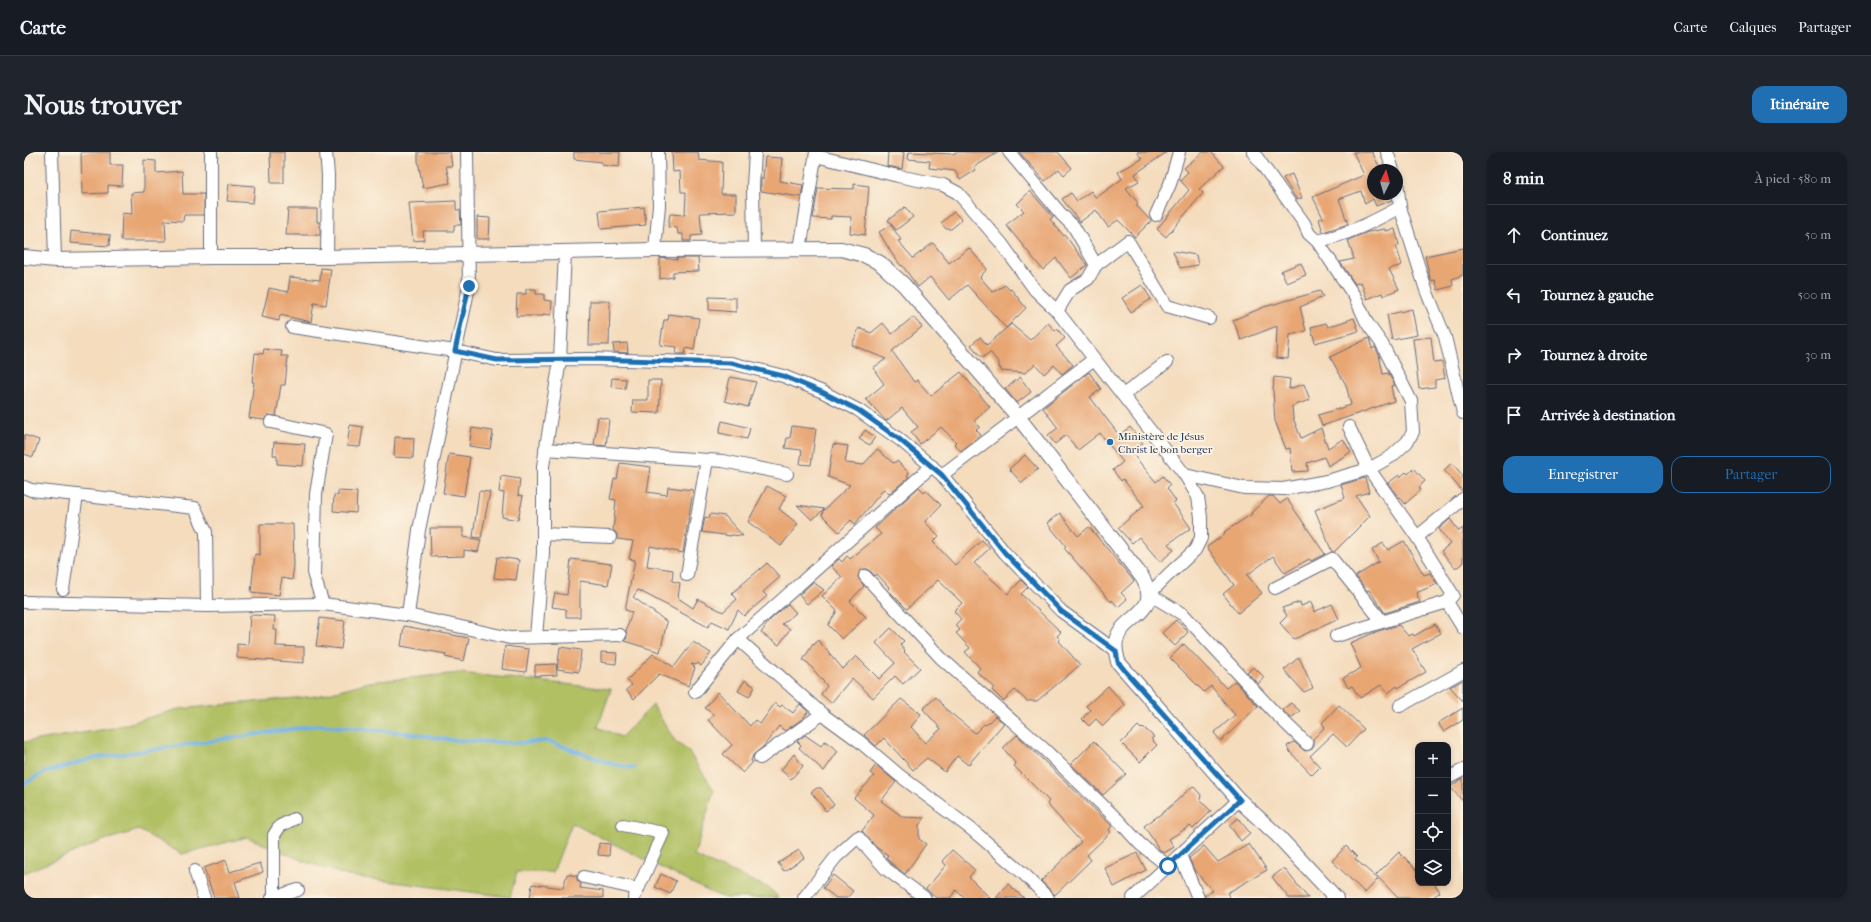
<!DOCTYPE html>
<html lang="fr">
<meta charset="utf-8">
<style>
body{margin:0;font-family:"IM FELL French Canon",serif;background:#20242c;color:#f1f3f6}
.controls{position:absolute;right:12px;bottom:12px;display:grid;overflow:hidden;border-radius:8px;box-shadow:0 2px 6px #0003}
.controls button{width:36px;height:36px;display:grid;place-items:center;padding:0;border:0;border-bottom:1px solid #363941;background:#171b24;color:#f1f3f6;font:20px sans-serif}
.compass{position:absolute;left:1343px;top:12px;width:36px;height:36px;border-radius:50%;background:#171b24;box-shadow:0 2px 6px #0003;rotate:5deg}
.stop{position:absolute;width:12px;height:12px;margin:-9px;border:3px solid #1f6fb2;border-radius:50%;background:#fff}
.stop.end{background:#1f6fb2;border-color:#fff;box-shadow:0 1px 4px #0008}
.list{margin:0;padding:0;list-style:none}
h2{display:flex;justify-content:space-between;align-items:center;height:52px;margin:0;padding:0 16px;font-size:17px}
h2 small{font-size:13px;font-weight:400;color:#9ea1a6}
.list li{display:grid;grid-template-columns:26px 1fr auto;gap:12px;align-items:center;box-sizing:border-box;height:60px;padding:0 16px;border-top:1px solid #363941}
.list b{display:block;font-size:15px;white-space:nowrap}
.list em{font-size:13px;font-style:normal;color:#9ea1a6}
.actions{display:flex;gap:8px;padding:12px 16px}
.actions a{flex:1;padding:9px 0;border:1px solid #1f6fb2;border-radius:12px;text-align:center;font-size:14px;color:#1f6fb2}
.actions .main{background:#1f6fb2;color:#fff}
.icon{flex:none;width:22px;height:22px;fill:none;stroke:currentColor;stroke-width:2;stroke-linecap:round;stroke-linejoin:round}
.map{position:relative;flex:none;width:1439px;height:746px;overflow:hidden;border-radius:12px}
header{display:flex;align-items:center;gap:24px;box-sizing:border-box;height:56px;padding:0 20px;background:#171b24;border-bottom:1px solid #363941}
header strong{font-size:19px}
nav{display:flex;gap:22px;margin-inline-start:auto;font-size:14px}
.intro{display:flex;align-items:center;justify-content:space-between;box-sizing:border-box;height:96px;padding:0 24px}
h1{margin:0;font-size:28px}
.button{padding:10px 18px;border-radius:12px;background:#1f6fb2;color:#fff;font-size:14px;font-weight:700}
main{display:flex;gap:24px;padding:0 24px}
aside{flex:1;background:#171b24;border-radius:12px;box-shadow:0 2px 6px #0003}
.map>svg:first-child{display:block}
.green{fill:#b1c063;stroke:#667860}
.lines{fill:none;stroke-linecap:round;stroke-linejoin:round}
.stream{stroke:#70b0e4;stroke-width:4}
.building{fill:#e8a673}
.minor-casing{stroke:#676c7f;stroke-width:14}
.tertiary-casing{stroke:#676c7f;stroke-width:16}
.minor{stroke:#fff;stroke-width:12}
.tertiary{stroke:#fff;stroke-width:14}
.route{stroke:#1f6fb2;stroke-width:5}
.poi-dot{fill:#1f6fb2;stroke:#fcf5e5;stroke-width:1.5}
.labels{text-anchor:middle;dominant-baseline:central;stroke-width:3.5;stroke-linejoin:round;paint-order:stroke}
.poi-label{font-size:11px;fill:#1b2f5e;stroke:#fcf5e5;text-anchor:start}
</style>
<header>
<strong>Carte</strong>
<nav><a>Carte</a><a>Calques</a><a>Partager</a></nav>
</header>
<div class="intro"><h1>Nous trouver</h1><a class="button">Itinéraire</a></div>
<main>
<div class="map">
<svg width="1439" height="746" viewBox="0 0 1439 746">
<rect width="100%" height="100%" fill="#fcf5e5"/>
<filter id="ink" filterUnits="userSpaceOnUse"><feTurbulence type="fractalNoise" baseFrequency=".025" numOctaves="2"/><feDisplacementMap in="SourceGraphic" scale="8" xChannelSelector="R" yChannelSelector="G"/><feConvolveMatrix kernelMatrix="1 2 1 2 8 2 1 2 1" color-interpolation-filters="sRGB"/></filter>
<filter id="wash" filterUnits="userSpaceOnUse"><feTurbulence type="fractalNoise" baseFrequency=".012" numOctaves="4" result="noise"/><feDisplacementMap in="SourceGraphic" scale="16" xChannelSelector="R" yChannelSelector="G"/><feGaussianBlur stdDeviation="0.9" result="paint"/><feColorMatrix in="noise" values="0 0 0 0 0 0 0 0 0 0 0 0 0 0 0 0 0 1.4 0 .05"/><feComposite in="paint" operator="in"/></filter>
<g filter="url(#wash)">
<rect width="100%" height="100%" fill="#f4dcbd"/>
<polygon class="green" points="436,521 587,537 574,575 597,585 629,553 651,589 664,599 690,638 670,704 745,736 755,746 701,746 688,741 548,671 529,720 493,720 486,745 324,724 282,710 223,685 158,702 115,678 77,689 0,721 0,590 89,576 154,557 293,544 345,530"/>
<g class="lines">
<polyline class="stream" points="0,632 19,621 71,606 295,573 384,581 427,588 494,591 524,589 588,612 610,616"/>
</g>
<g id="blocks">
<g class="building">
<polygon points="57,0 86,0 86,13 99,13 98,34 84,33 84,41 58,42"/>
<polygon points="246,0 260,0 260,31 247,31"/>
<polygon points="394,0 426,0 428,14 422,14 426,31 399,36 394,9"/>
<polygon points="550,0 596,0 595,15 577,13 578,10 550,7"/>
<polygon points="648,0 674,0 675,8 698,10 697,42 712,42 712,60 676,61 678,83 667,84 667,89 659,89 659,82 654,82 653,76 644,75 646,62 661,63 662,40 657,40 656,19 649,20"/>
<polygon points="864,0 880,0 878,17 863,14"/>
<polygon points="885,0 929,2 932,0 975,0 950,15 952,18 936,28 931,19 905,16 906,9 884,7"/>
<polygon points="995,0 1034,0 1048,16 1040,23 1035,17 1021,29"/>
<polygon points="1113,0 1143,0 1111,22 1115,29 1102,36 1114,51 1112,53 1127,69 1111,85 1094,68 1084,75 1072,58 1056,70 1038,47 1047,41 1053,49 1067,39 1072,46 1098,27 1094,20 1118,7"/>
<polygon points="1179,0 1187,0 1200,14 1175,37 1179,41 1142,85 1133,77 1165,38 1156,28 1164,20 1160,16"/>
<polygon points="1329,0 1348,0 1356,16 1349,18 1349,42 1367,42 1368,48 1352,54 1349,47 1341,52 1337,39 1315,47 1324,72 1299,80 1295,67 1299,66 1289,45 1340,23"/>
<polygon points="741,5 758,6 756,29 779,33 777,45 737,39 737,26 739,27"/>
<polygon points="120,8 132,9 132,21 158,19 159,42 180,42 180,63 160,63 159,69 141,68 142,89 97,89 98,61 108,62 107,41 120,40"/>
<polygon points="1268,22 1278,46 1273,48 1259,26"/>
<polygon points="205,32 231,34 229,51 203,49"/>
<polygon points="830,32 845,34 841,83 826,81 827,65 807,64 807,67 789,66 794,36 830,37"/>
<polygon points="1006,39 1029,65 1026,67 1040,84 1041,83 1063,113 1047,126 1032,106 1019,118 982,73 1000,59 993,52"/>
<polygon points="432,49 432,58 436,58 437,73 430,73 430,79 399,79 400,88 389,89 385,51"/>
<polygon points="620,55 622,73 577,77 575,59"/>
<polygon points="881,55 889,65 872,78 864,68"/>
<polygon points="264,57 293,57 293,70 296,70 296,83 262,83"/>
<polygon points="930,60 938,68 927,77 922,77 917,71"/>
<polygon points="453,65 466,66 465,87 453,87"/>
<polygon points="867,73 877,88 874,89 889,106 909,91 925,111 945,96 963,117 956,125 969,140 981,133 986,138 987,137 1002,156 982,176 943,133 925,148 906,125 894,135 878,113 877,114 868,102 855,80"/>
<polygon points="1361,77 1361,79 1371,77 1375,93 1372,94 1378,113 1365,117 1375,137 1359,144 1358,141 1343,147 1337,130 1331,132 1316,110 1330,107 1324,88 1344,80"/>
<polygon points="47,79 86,83 85,94 46,91"/>
<polygon points="1439,96 1439,123 1428,127 1429,134 1414,138 1411,128 1407,129 1401,104"/>
<polygon points="1149,99 1172,103 1174,113 1156,116"/>
<polygon points="636,106 653,108 653,106 674,106 675,119 649,120 649,125 636,127"/>
<polygon points="1277,111 1282,123 1263,131 1257,119"/>
<polygon points="297,116 307,117 302,153 290,151 287,170 256,163 255,169 238,165 245,136 264,140 266,125 296,128"/>
<polygon points="1118,133 1127,147 1107,160 1098,146"/>
<polygon points="502,137 512,137 512,142 520,142 520,148 528,149 527,163 519,162 519,164 492,164 493,142 502,142"/>
<polygon points="1296,139 1299,145 1276,155 1282,179 1266,183 1264,207 1252,206 1253,174 1217,188 1209,168 1240,155"/>
<polygon points="685,145 712,146 712,160 685,158"/>
<polygon points="566,149 586,149 585,193 565,193"/>
<polygon points="1388,157 1393,183 1368,188 1363,163"/>
<polygon points="645,162 675,166 670,198 662,196 661,202 652,202 653,195 636,193 640,168 644,168"/>
<polygon points="889,165 898,175 868,199 890,230 893,228 907,244 937,220 966,255 950,269 956,275 952,278 957,283 937,299 930,292 932,290 917,275 896,292 887,280 894,275 878,256 862,269 842,247 860,232 849,216 862,207 828,193 835,176 847,181 859,171 868,182"/>
<polygon points="1330,166 1335,179 1291,191 1287,175 1302,171 1304,175"/>
<polygon points="1024,171 1031,179 1033,177 1041,186 1032,194 1049,213 1038,222 1030,213 1020,222 1011,212 1001,221 977,219 977,216 975,216 975,211 966,200 958,206 947,193 956,185 963,193 987,172 1006,188"/>
<polygon points="1407,185 1410,211 1418,210 1421,226 1411,228 1411,235 1395,237 1389,187"/>
<polygon points="1345,186 1348,197 1351,195 1355,203 1359,222 1364,221 1371,233 1367,234 1370,249 1298,274 1294,263 1327,253 1322,233 1306,205"/>
<polygon points="603,191 604,201 590,200 589,192"/>
<polygon points="240,197 258,199 257,204 264,204 261,233 257,233 252,264 244,263 240,268 225,266 230,230 228,230 231,201 239,202"/>
<polygon points="1065,220 1077,237 1066,245 1095,283 1106,275 1119,291 1107,300 1132,330 1139,324 1146,333 1143,336 1152,349 1149,351 1167,376 1144,392 1150,398 1136,410 1115,385 1108,391 1094,376 1120,354 1099,327 1097,329 1089,318 1099,310 1076,281 1054,298 1042,283 1031,292 1024,283 1034,276 1019,256"/>
<polygon points="706,225 732,230 724,255 701,249"/>
<polygon points="996,225 1007,240 993,251 981,237"/>
<polygon points="1250,225 1266,227 1265,237 1280,232 1286,248 1268,254 1269,266 1277,286 1297,276 1304,296 1319,287 1327,300 1304,314 1300,305 1283,311 1284,319 1268,320 1266,296 1262,297 1251,269 1249,239"/>
<polygon points="588,226 602,227 601,237 587,235"/>
<polygon points="624,228 637,228 635,261 608,260 609,248 624,248"/>
<polygon points="574,265 585,267 582,294 570,293"/>
<polygon points="698,269 726,276 723,287 695,281"/>
<polygon points="326,273 339,275 336,295 323,294"/>
<polygon points="768,274 792,277 787,313 776,312 778,298 761,296 763,286 766,286"/>
<polygon points="448,276 469,279 466,297 445,294"/>
<polygon points="841,278 851,285 846,293 835,287"/>
<polygon points="0,283 15,288 9,305 0,302"/>
<polygon points="371,285 390,286 389,306 370,305"/>
<polygon points="250,290 281,292 279,314 253,312 253,304 249,303"/>
<polygon points="809,292 824,294 821,311 839,313 853,297 869,311 873,309 885,321 883,324 885,325 865,342 860,337 831,372 827,368 815,380 798,363 799,359 826,333 804,325"/>
<polygon points="425,302 446,305 440,344 419,341"/>
<polygon points="1001,303 1014,317 998,331 985,317"/>
<polygon points="596,311 627,315 623,340 643,343 644,335 669,338 659,401 626,394 623,414 649,418 648,429 656,431 654,446 669,456 674,447 699,460 713,447 708,441 743,411 756,425 739,440 743,444 720,464 714,458 705,477 688,469 684,475 614,438 609,445 643,470 636,500 600,489 603,486 602,479 608,460 601,458 611,408 605,407 609,389 593,387 593,382 589,378 592,348 586,347 590,327 593,327"/>
<polygon points="1428,311 1439,324 1439,340 1420,318"/>
<polygon points="1390,316 1401,329 1395,335 1397,338 1381,352 1376,345 1375,346 1364,331 1375,323 1376,325 1382,320 1384,322"/>
<polygon points="477,324 496,327 494,343 499,344 494,368 478,365 480,341 475,340"/>
<polygon points="1341,326 1345,340 1332,344 1346,364 1310,400 1308,400 1291,358 1321,346 1317,333"/>
<polygon points="743,334 762,344 755,357 774,372 757,394 724,370"/>
<polygon points="895,335 900,340 902,338 917,353 901,370 915,384 909,390 931,413 958,388 966,396 950,411 984,442 997,428 1004,435 997,442 1037,480 1033,484 1036,487 1035,489 1056,513 1013,549 1003,549 991,538 979,549 968,538 970,535 953,520 956,516 941,500 946,496 932,481 936,478 931,473 937,467 930,459 938,451 914,428 883,457 864,438 866,436 853,422 851,424 844,417 839,417 836,419 834,425 840,434 826,449 842,465 818,487 804,473 813,459 798,444 818,425 807,414 815,407 818,410 823,404 826,407 857,382 851,376"/>
<polygon points="314,339 333,340 332,361 309,359 310,343 314,344"/>
<polygon points="455,339 466,340 457,386 449,385"/>
<polygon points="1245,344 1249,344 1256,352 1263,347 1301,402 1287,409 1285,407 1261,421 1249,404 1223,423 1238,441 1214,461 1199,442 1210,433 1183,395 1201,382 1200,380 1228,362 1227,361"/>
<polygon points="773,353 800,357 788,368"/>
<polygon points="1036,361 1054,384 1065,375 1110,429 1097,441 1103,447 1094,455 1088,448 1087,450 1040,396 1042,394 1023,371"/>
<polygon points="686,362 701,364 719,384 707,383 707,384 678,380 681,365 685,366"/>
<polygon points="1426,367 1435,379 1439,376 1439,410 1434,415 1430,415 1417,399 1426,392 1415,377"/>
<polygon points="236,372 269,372 270,414 268,428 258,426 255,443 227,440 231,402 236,403"/>
<polygon points="406,376 439,376 439,385 457,388 454,400 440,398 440,404 407,405"/>
<polygon points="1380,389 1400,423 1406,421 1413,432 1392,441 1396,450 1361,461 1345,438 1343,439 1332,424 1355,410 1348,398 1359,391 1364,398"/>
<polygon points="473,405 495,408 492,428 470,426"/>
<polygon points="547,407 588,412 584,433 556,429 556,465 542,465 542,457 528,455 531,441 543,443"/>
<polygon points="789,430 800,438 783,452 775,443"/>
<polygon points="1276,450 1277,454 1287,450 1290,460 1308,452 1315,467 1270,487 1256,471 1263,464 1258,456"/>
<polygon points="764,452 772,461 758,472 766,477 755,493 737,481 745,469"/>
<polygon points="226,463 251,464 250,478 253,478 252,494 280,495 280,511 213,506 213,492 224,493"/>
<polygon points="296,466 321,469 317,497 292,494"/>
<polygon points="1152,468 1164,480 1151,494 1138,481"/>
<polygon points="1411,472 1417,481 1388,497 1402,520 1374,536 1373,534 1364,541 1357,533 1336,546 1328,534 1324,536 1319,526 1337,516 1326,491 1354,479 1375,473 1384,484 1389,482 1390,484"/>
<polygon points="380,474 445,486 440,509 421,505 422,502 377,494"/>
<polygon points="867,476 880,489 876,493 881,499 880,500 896,516 879,532 871,524 849,546 828,526 807,551 797,542 803,534 784,511 779,508 789,492 790,493 794,488 819,517 832,504 855,527 871,511 852,491"/>
<polygon points="669,490 687,501 677,514 674,511 672,513 667,512 671,516 664,534 635,522 610,547 602,538 608,533 603,528 629,502 650,515"/>
<polygon points="1160,492 1202,536 1211,529 1234,554 1197,589 1190,581 1211,563 1187,534 1180,540 1146,506"/>
<polygon points="481,494 505,497 502,520 478,517"/>
<polygon points="536,495 557,498 555,520 533,517"/>
<polygon points="577,500 593,501 592,512 577,510"/>
<polygon points="1275,505 1289,536 1280,540 1260,518"/>
<polygon points="532,512 533,523 511,524 511,513"/>
<polygon points="1230,515 1240,525 1234,532 1223,520"/>
<polygon points="721,528 731,535 725,545 714,539"/>
<polygon points="1439,528 1439,549 1426,535"/>
<polygon points="1084,534 1101,553 1079,574 1072,567 1065,574 1058,567 1066,558 1062,554"/>
<polygon points="694,540 726,574 731,568 736,572 751,551 756,555 758,553 769,561 776,552 784,560 778,567 761,579 755,574 739,595 729,603 727,609 729,610 719,621 699,602 708,593 684,568 690,563 681,556"/>
<polygon points="912,545 923,558 951,581 960,572 962,573 971,564 980,571 944,613 933,604 921,620 903,606 889,618 860,586 852,594 840,583 877,547 897,562 887,575 901,591 917,577 899,557"/>
<polygon points="1267,551 1276,559 1267,566 1258,558"/>
<polygon points="1315,553 1340,577 1323,595 1309,582 1286,604 1296,615 1288,623 1266,600 1263,594 1270,590 1281,599 1288,597 1290,593 1289,587 1301,575 1298,571"/>
<polygon points="1439,556 1439,568 1420,580 1414,571"/>
<polygon points="1114,574 1117,577 1119,575 1130,585 1127,587 1133,593 1116,610 1097,591"/>
<polygon points="781,583 797,594 801,589 814,599 800,619 775,596 777,593 773,589"/>
<polygon points="993,583 1088,674 1085,678 1087,680 1063,703 1067,708 1031,743 1017,729 1057,690 1023,652 1025,649 990,614 992,612 979,596"/>
<polygon points="1070,589 1102,622 1079,643 1047,612"/>
<polygon points="770,602 779,614 767,627 757,618"/>
<polygon points="852,613 872,630 857,649 879,665 901,666 895,673 895,687 902,692 881,722 867,711 862,706 864,703 853,696 838,679 850,663 830,646 850,624 846,621"/>
<polygon points="1439,626 1439,649 1426,635"/>
<polygon points="1169,634 1177,643 1176,648 1187,659 1169,677 1166,674 1145,687 1150,695 1140,701 1135,697 1120,674 1141,659"/>
<polygon points="793,636 797,636 810,653 802,659 787,640"/>
<polygon points="1214,666 1226,681 1217,689 1205,673"/>
<polygon points="575,691 586,692 585,704 574,703"/>
<polygon points="1225,692 1243,718 1203,741 1206,746 1181,746 1181,743 1189,739 1170,718 1165,706 1180,694 1194,710"/>
<polygon points="1322,694 1333,705 1331,707 1354,727 1341,741 1308,709"/>
<polygon points="775,698 780,706 760,719 754,711"/>
<polygon points="928,698 951,718 945,725 966,746 940,746 932,738 926,746 912,746 902,737 922,713 918,709"/>
<polygon points="1375,700 1394,719 1394,731 1410,731 1416,740 1408,746 1374,746 1352,723"/>
<polygon points="1113,701 1122,718 1090,735 1081,716"/>
<polygon points="202,708 206,720 236,711 239,720 211,730 216,746 190,746 180,716"/>
<polygon points="1260,716 1284,746 1265,746 1248,725"/>
<polygon points="543,722 553,724 553,728 557,732 556,736 579,739 579,746 506,746 508,732 539,736"/>
<polygon points="637,722 652,729 646,742 631,735"/>
<polygon points="809,723 829,739 823,746 812,746 799,736"/>
<polygon points="984,732 1000,746 972,746"/>
</g>
</g>
</g>
<g filter="url(#ink)">
<use href="#blocks" fill-opacity="0" stroke="#676c7f" stroke-width="1"/>
<g class="lines">
<defs>
<g id="minor">
<polyline points="28,0 31,108"/>
<polyline points="302,0 304,23 303,105"/>
<polyline points="985,0 1037,62 1050,75 1072,113 1064,127 1046,138 1033,159"/>
<polyline points="1363,0 1369,18"/>
<polyline points="792,4 874,24 919,33 934,41 978,92 1011,138 1033,159 1161,323 1174,345 1177,365 1177,386 1171,398 1144,423 1125,442 1160,463 1249,559 1283,592"/>
<polyline points="1373,29 1376,55 1402,138 1421,185 1439,261"/>
<polyline points="1132,63 1146,32 1155,0"/>
<path d="M1293 89C1323 83 1349 70 1376 55"/>
<polyline points="776,97 792,0"/>
<polyline points="631,98 635,53 634,0"/>
<polyline points="730,98 729,34 731,0"/>
<polyline points="187,105 187,0"/>
<polyline points="1072,113 1104,89 1143,154 1185,166"/>
<polyline points="268,175 431,199 473,208 565,207 707,211 759,224 799,240 834,258 875,287 918,323 981,401 1037,459 1092,499"/>
<polyline points="1099,243 1143,210"/>
<polyline points="247,270 302,282 292,342 290,424 299,452"/>
<polyline points="521,297 699,309 763,322"/>
<polyline points="918,323 1070,207"/>
<polyline points="1161,323 1220,336 1259,337 1303,329 1345,317 1368,304 1383,290 1389,280 1387,249 1358,192 1343,171 1331,145 1293,89 1285,82 1280,71 1229,0"/>
<polyline points="0,335 7,338 171,356 182,380 183,454"/>
<polyline points="519,382 586,385"/>
<polyline points="1393,385 1439,347"/>
<polyline points="663,423 683,308"/>
<polyline points="841,424 917,506 1020,597 1095,669 1116,692 1144,714"/>
<polyline points="1251,436 1308,407 1358,469"/>
<polyline points="39,437 53,343"/>
<polyline points="0,450 183,454 299,452 384,463 486,486 596,483"/>
<polyline points="1423,450 1439,476"/>
<polyline points="384,463 395,378 445,134 443,0"/>
<polyline points="1312,484 1423,450 1429,443 1393,385 1345,317 1325,275"/>
<polyline points="512,485 519,401 519,314 536,208 541,100"/>
<polyline points="714,487 798,562 835,589 875,623 947,677 1001,723 1024,746"/>
<polyline points="671,540 714,487 908,314"/>
<polyline points="1376,554 1439,519"/>
<polyline points="736,606 798,562"/>
<polyline points="1424,626 1439,618"/>
<polyline points="599,673 639,681 610,746"/>
<polyline points="1156,703 1174,746"/>
<polyline points="171,719 180,746"/>
<polyline points="560,725 614,737"/>
<polyline points="250,745 250,683 256,674 270,667"/>
<polyline points="248,746 274,738"/>
<polyline points="780,746 812,705 834,685 862,717 901,746"/>
<polyline points="1109,746 1215,648"/>
</g>
<path id="tertiary" d="M0 105 31 108 187 105H303L631 98 817 97 840 103 856 111 880 133 995 266 1118 425C1140 462 1098 462 1092 489 1090 496 1093 504 1094 510L1215 648 1253 683 1312 746"/>
</defs>
<use href="#minor" class="minor-casing"/>
<use href="#tertiary" class="tertiary-casing"/>
<use href="#minor" class="minor"/>
<use href="#tertiary" class="tertiary"/>
</g>
</g>
<g class="lines" filter="url(#ink)">
<polyline class="route" points="445,134 431,199 473,208 565,207 707,211 759,224 798,240 834,258 875,287 918,323 981,401 1037,459 1092,499 1094,510 1102,520 1216,648 1144,714"/>
</g>
<circle class="poi-dot" cx="1086" cy="290" r="4"/>
<g class="labels">
<g class="poi-label">
<text x="1094" y="284">Ministère de Jésus<tspan x="1094" dy="13">Christ le bon berger</tspan></text>
</g>
</g>
</svg>
<div class="controls">
<button>+</button>
<button>−</button>
<button><svg class="icon" aria-label="locate" viewBox="0 0 24 24"><circle cx="12" cy="12" r="6"/><path d="M12 2v4M12 18v4M2 12h4M18 12h4"/></svg></button>
<button><svg class="icon" aria-label="layers" viewBox="0 0 24 24"><path d="M12 4l9 5-9 5-9-5zM3 14l9 5 9-5"/></svg></button>
</div>
<svg class="compass" viewBox="-18 -18 36 36"><path d="M0-13l5 13h-10z" fill="#e53935"/><path d="M0 13l5-13h-10z" fill="#9ea1a6"/></svg>
<div class="stop" style="left:1144px;top:714px"></div>
<div class="stop end" style="left:445px;top:134px"></div>
</div>
<aside>
<h2>8 min<small>À pied · 580 m</small></h2>
<ul class="list">
<li><svg class="icon" aria-label="ahead" viewBox="0 0 24 24"><path d="M12 20V5M6 11l6-6 6 6"/></svg><div><b>Continuez</b></div><em>50 m</em></li>
<li><svg class="icon" aria-label="left" viewBox="0 0 24 24"><path d="M17 20v-9H6M10 6l-5 5 5 5"/></svg><div><b>Tournez à gauche</b></div><em>500 m</em></li>
<li><svg class="icon" aria-label="right" viewBox="0 0 24 24"><path d="M7 20v-9h11M14 6l5 5-5 5"/></svg><div><b>Tournez à droite</b></div><em>30 m</em></li>
<li><svg class="icon" aria-label="arrive" viewBox="0 0 24 24"><path d="M6 21V4h12l-3 4 3 4H6"/></svg><div><b>Arrivée à destination</b></div></li>
</ul>
<div class="actions"><a class="main">Enregistrer</a><a>Partager</a></div>
</aside>
</main>
